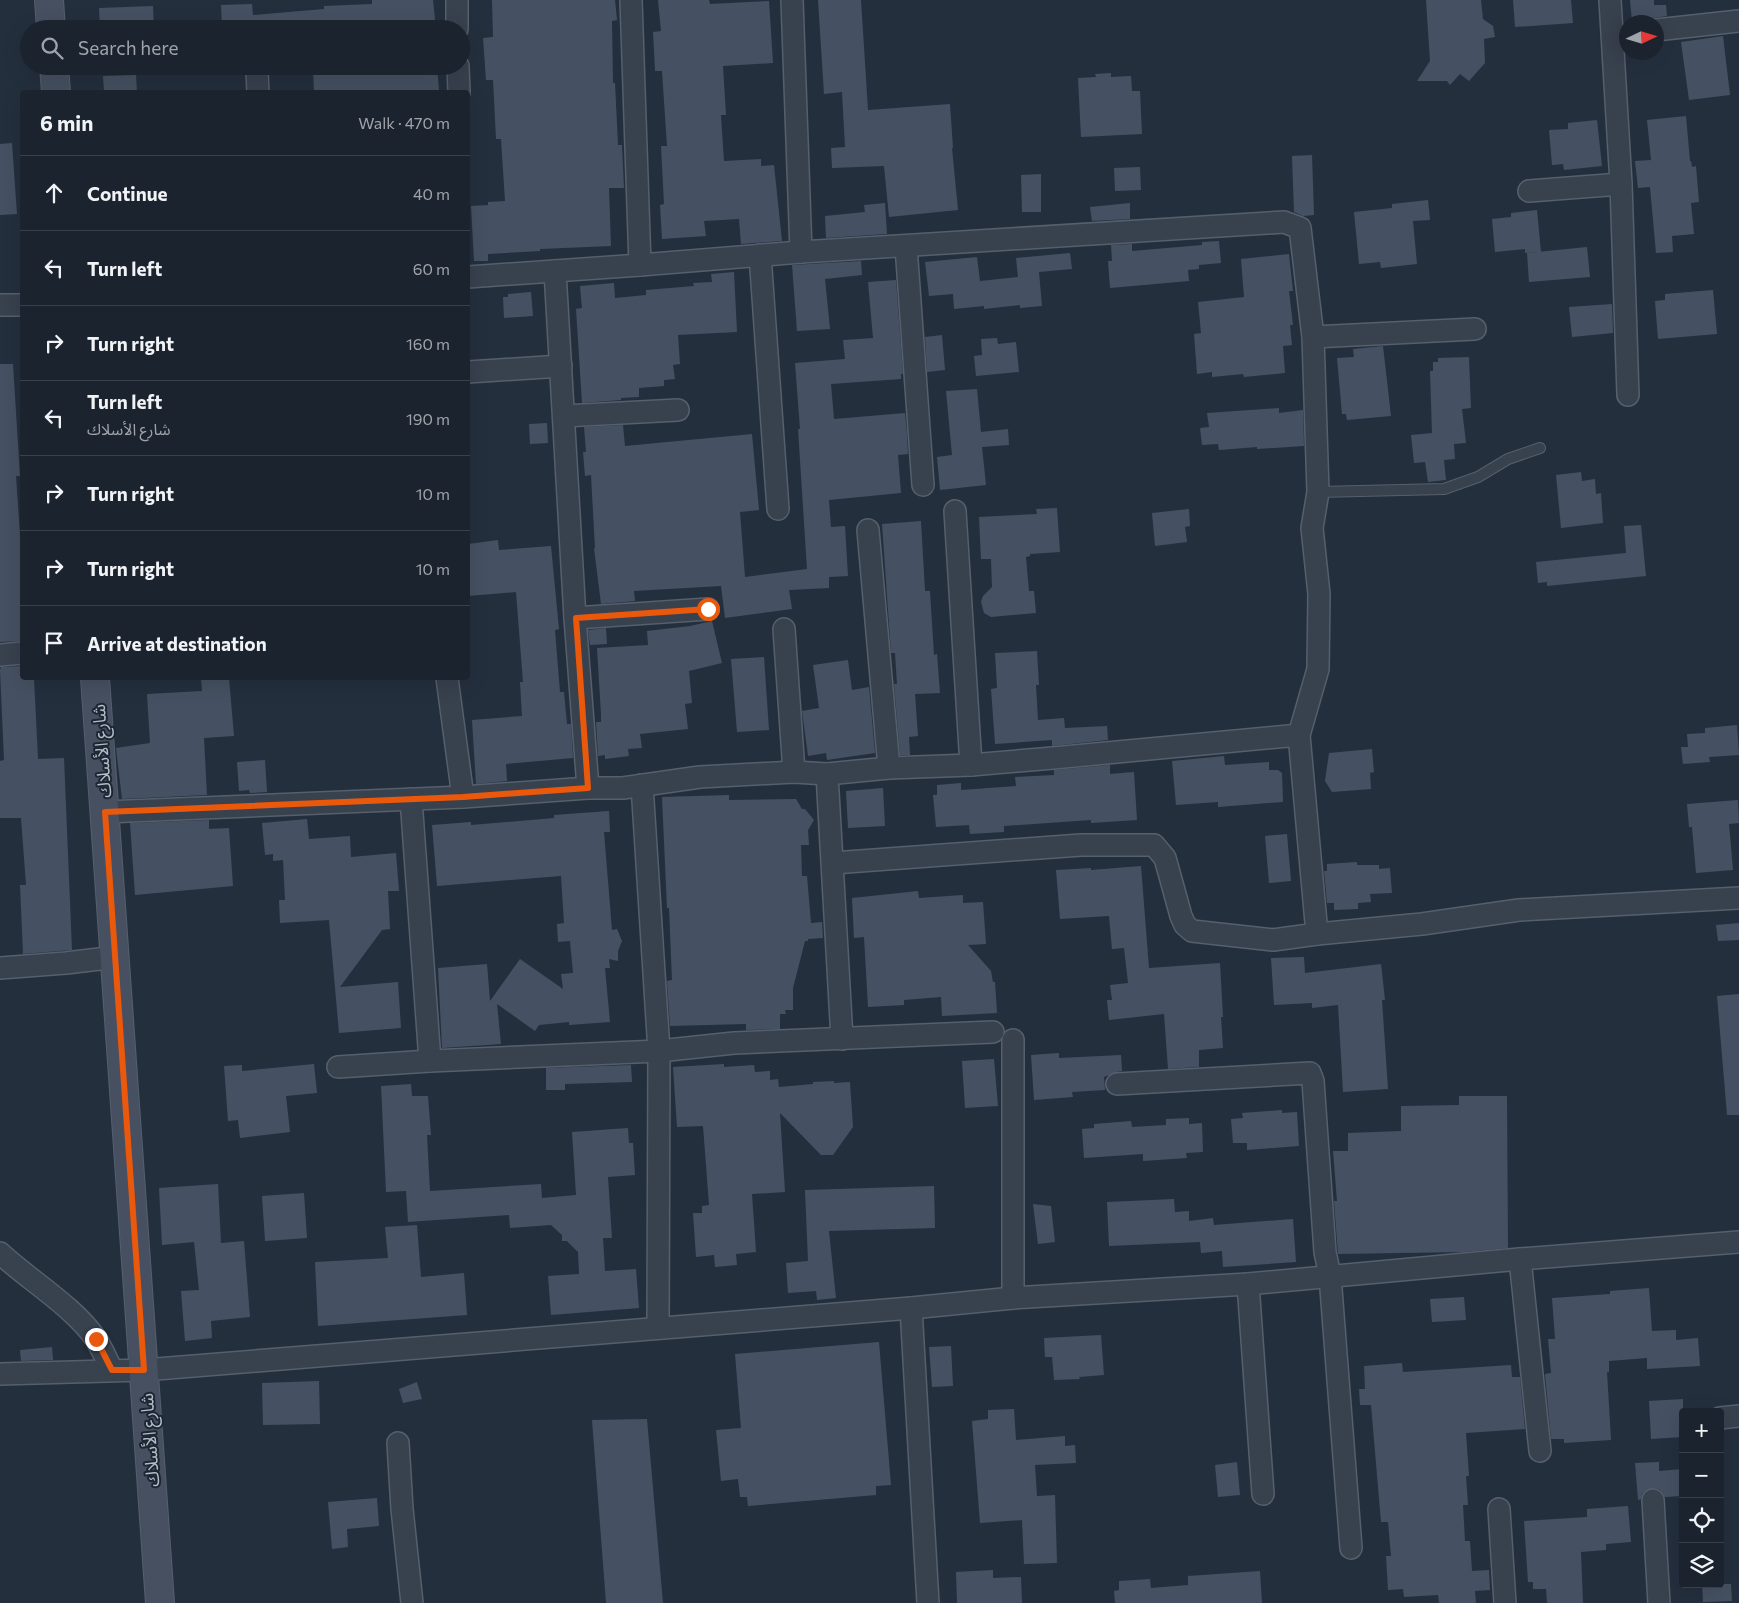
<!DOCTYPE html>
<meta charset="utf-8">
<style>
body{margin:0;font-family:Commissioner,"Noto Sans Arabic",sans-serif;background:#242b36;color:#f1f3f6}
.controls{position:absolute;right:15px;bottom:15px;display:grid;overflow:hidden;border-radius:5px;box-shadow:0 5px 20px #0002}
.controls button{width:45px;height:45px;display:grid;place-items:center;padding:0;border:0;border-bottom:1px solid #39404a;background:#1b232e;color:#f1f3f6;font:25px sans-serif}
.compass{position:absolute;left:1619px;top:15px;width:45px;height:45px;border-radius:50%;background:#1b232e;box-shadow:0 5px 20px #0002;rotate:86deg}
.stop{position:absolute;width:15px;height:15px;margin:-11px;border:4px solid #ea580c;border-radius:50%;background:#fff}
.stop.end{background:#ea580c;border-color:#fff;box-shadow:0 1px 5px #0008}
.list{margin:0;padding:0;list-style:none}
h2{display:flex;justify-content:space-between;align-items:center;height:65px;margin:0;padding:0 20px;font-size:21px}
h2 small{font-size:16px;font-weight:400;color:#a0a4aa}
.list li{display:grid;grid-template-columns:32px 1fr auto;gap:15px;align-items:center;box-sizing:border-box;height:75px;padding:0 20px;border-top:1px solid #39404a}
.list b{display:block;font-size:19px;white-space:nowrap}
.list p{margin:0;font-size:16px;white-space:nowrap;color:#a0a4aa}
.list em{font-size:16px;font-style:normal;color:#a0a4aa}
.icon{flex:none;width:28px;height:28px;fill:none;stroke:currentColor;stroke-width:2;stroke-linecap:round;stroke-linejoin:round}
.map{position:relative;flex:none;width:1739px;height:1603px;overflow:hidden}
.search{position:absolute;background:#1b232e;box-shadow:0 5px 20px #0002;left:20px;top:20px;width:450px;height:55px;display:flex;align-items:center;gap:12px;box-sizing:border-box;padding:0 18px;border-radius:28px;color:#a0a4aa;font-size:19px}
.panel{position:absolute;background:#1b232e;box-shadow:0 5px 20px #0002;left:20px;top:90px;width:450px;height:590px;border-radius:5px}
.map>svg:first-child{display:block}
.building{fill:#455162}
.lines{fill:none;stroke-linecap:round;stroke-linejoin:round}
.lane-casing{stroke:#565f6c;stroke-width:12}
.street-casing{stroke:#565f6c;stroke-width:24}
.secondary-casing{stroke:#565f6c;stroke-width:30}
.lane{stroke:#38414e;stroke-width:10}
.street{stroke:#38414e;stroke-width:21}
.secondary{stroke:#465061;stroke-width:28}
.route{stroke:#ea580c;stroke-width:6}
.labels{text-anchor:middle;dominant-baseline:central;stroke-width:4;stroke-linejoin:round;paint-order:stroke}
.street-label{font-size:18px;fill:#b4bcc9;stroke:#1d2633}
</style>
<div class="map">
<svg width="1739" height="1603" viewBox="0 0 1739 1603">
<rect width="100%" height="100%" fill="#242f3e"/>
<g class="building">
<polygon points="372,0 433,0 436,29 222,29 221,5 252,4 253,15 324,9 324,6 372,4"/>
<polygon points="492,0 615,0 617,20 612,21 613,83 615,83 618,145 622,145 624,188 609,188 611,246 540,249 540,251 488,254 488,261 474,261 471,206 488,205 488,202 505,201 501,139 496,139 493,80 486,80 483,38 493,37"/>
<polygon points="658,0 709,0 710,4 769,1 773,63 723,66 726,115 721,115 724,161 761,159 761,166 774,165 782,241 741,244 739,219 704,221 706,236 662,239 660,205 664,204 661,146 667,146 662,71 655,71 653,32 661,31"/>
<polygon points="818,0 861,0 868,110 950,104 953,148 952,148 958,210 889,217 884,166 832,168 831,148 845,147 842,92 824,94"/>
<polygon points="1426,0 1481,0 1483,19 1493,26 1495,37 1484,39 1485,63 1469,81 1460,74 1450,85 1447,81 1417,81 1430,61"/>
<polygon points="1513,0 1571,0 1573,23 1515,27"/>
<polygon points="1630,0 1654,0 1654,5 1666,5 1667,16 1654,18 1646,22 1632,22"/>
<polygon points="153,6 154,29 100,29 99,8"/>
<polygon points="1723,36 1730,95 1689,100 1681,42"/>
<polygon points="437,66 439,90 429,91 429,92 314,92 313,70 384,66"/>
<polygon points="1111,73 1111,77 1131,76 1132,91 1140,91 1142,134 1081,137 1078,78 1096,77 1095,74"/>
<polygon points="136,75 137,92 104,92 103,76"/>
<polygon points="1686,116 1690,161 1691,161 1692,167 1696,166 1699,202 1691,203 1694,234 1672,236 1673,252 1656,253 1650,187 1638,188 1635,161 1651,160 1647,120"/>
<polygon points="1597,120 1602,166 1564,170 1563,164 1552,165 1549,130 1568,129 1568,123"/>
<polygon points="12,143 17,214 0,215 0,144"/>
<polygon points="1312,155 1314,215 1303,216 1294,212 1292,156"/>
<polygon points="1140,167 1141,190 1115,191 1114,168"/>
<polygon points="1041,174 1041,212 1022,212 1021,175"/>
<polygon points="1428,200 1430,220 1413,221 1417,264 1381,268 1380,262 1359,264 1354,212 1392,208 1392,204"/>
<polygon points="885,203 887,234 826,238 825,216 865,212 864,205"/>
<polygon points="1130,203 1130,219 1092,221 1090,207"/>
<polygon points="1537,210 1541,252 1525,253 1525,249 1495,252 1492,219 1511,217 1511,213"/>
<polygon points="1219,241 1221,263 1199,265 1199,269 1188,270 1189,281 1110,288 1108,261 1112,261 1111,245 1132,244 1132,251 1202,245 1202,242"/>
<polygon points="1587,247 1590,277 1529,282 1527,253"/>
<polygon points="1070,253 1072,269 1039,272 1042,306 1020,308 1020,305 984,309 984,306 954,309 953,294 929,296 925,262 977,257 980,281 1018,277 1016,258"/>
<polygon points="1289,254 1293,291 1289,291 1293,325 1290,325 1292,345 1283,346 1285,373 1244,377 1243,374 1212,377 1212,372 1197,374 1194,334 1201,333 1198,302 1244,297 1241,259"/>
<polygon points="861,261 862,275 825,279 830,329 797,331 792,265"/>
<polygon points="734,272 737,332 678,335 680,364 673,365 675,379 664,380 664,386 639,388 639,397 621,398 621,400 582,403 576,309 582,308 580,286 614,283 615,298 646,295 646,290 694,286 693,283 712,282 711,274"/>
<polygon points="896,280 903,374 901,374 901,379 831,384 834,419 905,413 907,434 908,454 898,455 901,493 829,500 831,527 845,526 848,576 829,577 829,588 789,590 792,609 725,618 721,586 634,591 635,601 601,604 594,548 595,548 591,475 585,476 583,452 586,452 584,427 623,425 625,446 752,434 759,510 740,512 745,577 807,569 798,429 800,429 795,363 845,359 843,340 873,338 868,282"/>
<polygon points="1713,290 1717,334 1658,339 1655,301 1665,300 1665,294"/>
<polygon points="531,292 533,316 504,318 503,297 508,297 508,294"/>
<polygon points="1612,304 1613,333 1572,337 1569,307"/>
<polygon points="942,335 945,370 927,372 925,337"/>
<polygon points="997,338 998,344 1016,342 1019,372 976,376 974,356 982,355 981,339"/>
<polygon points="1383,346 1391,416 1347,420 1346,414 1342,414 1337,358 1354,357 1353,349"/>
<polygon points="1469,357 1471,408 1462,409 1466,443 1454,444 1455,459 1444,460 1446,480 1428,482 1425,462 1414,463 1411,435 1432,433 1430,371 1433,371 1433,362 1438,362 1438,358"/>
<polygon points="0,364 13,364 20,476 16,476 22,564 22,641 0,642"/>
<polygon points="977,389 981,432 1008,429 1009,445 982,447 986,485 940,490 937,457 952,455 946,391"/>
<polygon points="1279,408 1279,413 1303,410 1304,446 1257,449 1257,447 1219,450 1218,444 1202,445 1200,428 1209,427 1207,413"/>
<polygon points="547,423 548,443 530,444 529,424"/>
<polygon points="1581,472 1582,481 1595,479 1596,494 1601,493 1603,523 1561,528 1556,475"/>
<polygon points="1057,508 1060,552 1030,554 1030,556 1026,557 1029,591 1034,591 1036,613 991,617 984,613 981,602 983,596 992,587 991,559 981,559 979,517 1037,514 1036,509"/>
<polygon points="1189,509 1190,526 1185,527 1187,542 1155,546 1152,513"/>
<polygon points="921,521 925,591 930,591 934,655 937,654 940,693 915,694 918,736 909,737 910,755 900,755 894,684 897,684 895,653 891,653 882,524"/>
<polygon points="1641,525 1646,576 1547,586 1547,582 1538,583 1536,562 1626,553 1624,526"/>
<polygon points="498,540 499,550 551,546 559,629 555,630 560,692 564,692 567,724 571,724 573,758 506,764 507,781 476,784 472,720 522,716 520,682 523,682 516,592 468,596 468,544"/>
<polygon points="712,621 722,663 689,671 692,703 685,704 688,729 640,734 642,748 628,749 629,756 605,759 605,755 598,756 596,722 601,722 601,714 597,648 648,645 647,631 690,626"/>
<polygon points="606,628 607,644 590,645 588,630"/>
<polygon points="1037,651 1039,685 1036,685 1038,720 1064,718 1065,728 1107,726 1108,740 1052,746 1052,740 995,744 991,689 997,688 995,653"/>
<polygon points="764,657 769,730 737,732 731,659"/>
<polygon points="848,660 852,690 869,687 875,753 827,760 826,753 808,756 802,711 819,708 813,665"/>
<polygon points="22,666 22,678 34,678 38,759 64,758 72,950 23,954 20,885 26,885 21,818 0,818 0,761 4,760 0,670 1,667"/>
<polygon points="201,678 229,678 234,736 204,738 207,795 122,799 116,748 150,743 147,694 202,691"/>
<polygon points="1737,725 1739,755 1709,757 1710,762 1683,764 1681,747 1688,747 1687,734 1705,733 1705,728"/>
<polygon points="1372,749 1374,772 1370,773 1371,789 1332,792 1325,781 1329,753"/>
<polygon points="1224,756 1225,765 1269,762 1269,770 1278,770 1282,773 1283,802 1218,807 1218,802 1176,805 1172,761"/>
<polygon points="265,760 267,792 250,793 249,790 239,791 237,762"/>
<polygon points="1110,765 1110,774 1134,772 1137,820 1091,823 1091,820 1004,826 1004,832 970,834 969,825 936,827 933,795 937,795 937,785 961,783 961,790 1016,786 1015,777 1054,775 1054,770"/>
<polygon points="883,788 885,826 848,828 846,791"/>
<polygon points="729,795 729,800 796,799 802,809 805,809 814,820 808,830 809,845 801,845 802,876 807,876 811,923 822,922 823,938 808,939 808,941 805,941 793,988 793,1010 785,1010 786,1014 780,1014 780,1029 746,1030 746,1024 670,1026 667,981 672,980 669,908 667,908 662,797"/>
<polygon points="1738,800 1739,823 1729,824 1733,870 1696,873 1692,827 1689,827 1687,804"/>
<polygon points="609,811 610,832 604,832 612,930 617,929 622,941 618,951 618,961 609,959 610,968 605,968 610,1022 569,1025 569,1022 539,1025 535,1031 497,1004 501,1044 442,1048 438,968 487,964 490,1001 520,959 563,989 561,974 573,973 570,941 558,942 557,924 564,923 561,876 437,886 432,825 471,822 471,825 554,818 554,815"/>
<polygon points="307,819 309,839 350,836 351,857 396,853 399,891 388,891 390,929 382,930 340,987 398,982 401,1028 339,1033 329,920 280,923 279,900 285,900 283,860 273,861 273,854 265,855 262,823"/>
<polygon points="209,820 209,829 229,828 233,886 135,895 130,823"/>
<polygon points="1287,834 1291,881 1269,883 1265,836"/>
<polygon points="1357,862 1357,865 1379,865 1379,869 1390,868 1392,893 1370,894 1371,902 1358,903 1358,909 1334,910 1334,903 1327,903 1324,871 1327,871 1327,864"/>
<polygon points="1141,866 1149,968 1220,963 1223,1017 1221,1017 1223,1048 1199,1050 1199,1067 1168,1069 1164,1014 1109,1020 1107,1000 1112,1000 1110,985 1128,983 1124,948 1112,949 1109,916 1060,919 1056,870 1091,868 1091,870"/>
<polygon points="918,891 919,898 963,895 963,903 983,902 986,944 968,945 991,971 993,982 995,982 997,1013 942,1016 941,997 904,1000 904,1005 868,1007 864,937 854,938 852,898"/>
<polygon points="1739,923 1739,940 1718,941 1716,925"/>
<polygon points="1304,957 1305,973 1381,964 1385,1000 1382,1000 1388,1089 1343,1092 1338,1005 1312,1008 1312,1003 1274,1005 1271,958"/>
<polygon points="1739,994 1739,1115 1727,1115 1717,996"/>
<polygon points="1059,1053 1059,1058 1121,1055 1122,1071 1116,1072 1104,1077 1105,1090 1072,1092 1073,1097 1034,1100 1031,1055"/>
<polygon points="994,1059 998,1106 965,1108 962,1061"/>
<polygon points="314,1064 317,1093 286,1096 290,1132 240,1138 238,1120 228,1121 224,1066 242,1065 242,1071"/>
<polygon points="724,1064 724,1067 754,1065 755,1072 770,1071 770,1080 778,1079 779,1087 813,1084 813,1082 834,1081 834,1083 850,1082 853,1127 833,1155 821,1155 780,1113 785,1192 752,1194 756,1252 736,1254 737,1265 715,1267 714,1255 696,1257 693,1213 702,1213 702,1206 709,1205 703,1126 677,1127 673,1067"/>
<polygon points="631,1065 632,1082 565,1084 565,1090 546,1090 546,1068"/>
<polygon points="411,1084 412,1096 428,1096 431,1135 427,1135 430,1191 541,1184 542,1198 576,1195 572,1132 628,1128 629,1143 633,1143 635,1175 608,1177 612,1238 603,1238 605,1271 636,1269 639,1308 551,1315 548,1276 579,1274 578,1252 567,1241 562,1241 562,1235 551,1225 510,1228 509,1215 408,1222 406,1191 386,1192 381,1086"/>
<polygon points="1459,1096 1507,1096 1508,1248 1464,1252 1338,1254 1334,1201 1337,1201 1333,1151 1348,1151 1348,1133 1401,1131 1401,1106 1459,1105"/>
<polygon points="1282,1110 1282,1113 1297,1112 1299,1146 1247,1150 1247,1143 1233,1143 1231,1119 1243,1118 1242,1113"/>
<polygon points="1189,1118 1189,1124 1202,1123 1203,1152 1186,1153 1187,1158 1143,1161 1143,1154 1084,1158 1082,1129 1094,1128 1094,1124 1131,1121 1132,1127 1166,1125 1166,1119"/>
<polygon points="218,1184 221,1243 244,1241 250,1317 211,1321 212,1338 185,1341 181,1291 199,1290 194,1242 162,1245 159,1188"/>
<polygon points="934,1186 935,1228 829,1231 836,1298 817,1300 816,1291 788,1293 786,1263 808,1261 805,1190"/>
<polygon points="304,1193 307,1238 265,1241 262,1196"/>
<polygon points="1174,1199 1175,1212 1189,1211 1189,1221 1213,1218 1214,1225 1293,1219 1296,1262 1223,1267 1222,1251 1201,1253 1200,1242 1109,1246 1107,1202"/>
<polygon points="1033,1204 1051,1206 1055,1242 1038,1244"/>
<polygon points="417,1225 421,1277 464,1273 467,1315 318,1326 315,1262 388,1258 385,1227"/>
<polygon points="1649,1288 1652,1331 1676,1330 1676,1340 1698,1338 1700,1366 1647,1369 1647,1358 1609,1361 1609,1372 1607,1372 1611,1440 1564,1443 1564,1439 1551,1439 1545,1374 1551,1373 1548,1339 1555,1339 1552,1298 1610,1294 1610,1291"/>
<polygon points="1464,1297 1466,1320 1432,1322 1430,1299"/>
<polygon points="1101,1335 1104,1375 1079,1377 1080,1379 1054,1380 1052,1357 1045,1357 1044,1338"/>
<polygon points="879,1342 891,1485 876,1486 876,1495 748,1506 747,1497 740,1497 738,1479 721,1481 716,1430 741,1428 735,1354"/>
<polygon points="951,1346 953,1386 932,1387 929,1347"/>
<polygon points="52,1347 53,1360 21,1361 20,1350"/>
<polygon points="1402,1363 1403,1372 1511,1365 1512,1377 1520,1377 1525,1429 1466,1433 1469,1476 1466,1476 1468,1505 1463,1505 1465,1541 1470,1541 1472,1571 1489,1570 1490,1590 1475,1591 1476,1603 1439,1603 1438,1595 1404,1597 1403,1589 1388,1590 1386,1556 1391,1556 1388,1522 1381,1522 1371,1405 1360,1405 1359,1389 1365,1389 1364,1366"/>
<polygon points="319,1381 320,1424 263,1425 262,1383"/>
<polygon points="417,1382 422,1399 403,1403 399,1389"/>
<polygon points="1683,1399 1683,1437 1651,1439 1649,1401"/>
<polygon points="1014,1409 1016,1440 1065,1436 1065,1446 1075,1445 1076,1463 1035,1465 1037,1496 1055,1495 1057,1563 1024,1564 1022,1520 980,1523 972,1421 988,1419 988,1410"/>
<polygon points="647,1419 663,1603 606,1603 592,1420"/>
<polygon points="1237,1462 1240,1495 1218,1497 1215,1465"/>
<polygon points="1659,1462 1659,1471 1683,1469 1683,1496 1665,1497 1663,1493 1659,1489 1652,1488 1646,1490 1642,1494 1641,1499 1638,1500 1635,1463"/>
<polygon points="377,1498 379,1526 347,1529 348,1547 332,1549 328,1502"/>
<polygon points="1628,1506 1631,1542 1606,1544 1606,1550 1581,1552 1583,1603 1547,1603 1546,1589 1533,1589 1533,1582 1528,1582 1524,1521 1587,1517 1587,1509"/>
<polygon points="993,1570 993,1578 1021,1577 1022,1603 957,1603 956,1572"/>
<polygon points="1260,1571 1262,1603 1115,1603 1114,1591 1119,1590 1119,1581 1150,1579 1151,1588 1188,1585 1188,1576"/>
<polygon points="1702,1584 1731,1584 1732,1601 1703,1602"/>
</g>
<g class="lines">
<defs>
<polyline id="lane" points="1318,492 1444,489 1478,477 1508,459 1540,448"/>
<g id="street">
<polyline points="457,0 457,29"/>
<polyline points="631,0 640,265"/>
<polyline points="792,0 801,252"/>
<polyline points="1610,0 1621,184 1628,395"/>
<polyline points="1656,30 1739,21"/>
<polyline points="458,66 459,92"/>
<polyline points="257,72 258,92"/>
<polyline points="1529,191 1621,184"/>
<polyline points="906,246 923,485"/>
<polyline points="760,255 778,509"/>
<polyline points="555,271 575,618 588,788"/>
<polyline points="468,277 640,265 801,252 1284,222 1300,228 1313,337 1318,492 1312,528 1319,594 1318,669 1299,735 1317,934 1273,940 1192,931 1185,925 1181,916 1165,858 1154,845 1081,845 833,863"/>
<polyline points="0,305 22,305"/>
<polyline points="1313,337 1475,329"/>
<polyline points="468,372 561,366"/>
<polyline points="564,416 678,410"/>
<polyline points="955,511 971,765"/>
<polyline points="868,530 889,768"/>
<polyline points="575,618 708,609"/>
<polyline points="784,629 794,772"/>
<polyline points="0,655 22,653"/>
<polyline points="447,678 463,797"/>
<polyline points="827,774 842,1039"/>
<polyline points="642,785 659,1051 658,1328"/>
<polyline points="411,799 430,1061"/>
<polyline points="105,812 463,797 588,788 623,788 700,777 794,772 827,774 889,768 971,765 1053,758 1299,735"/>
<polyline points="1317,934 1422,924 1519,910 1739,898"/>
<polyline points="0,968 66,963 116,957"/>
<polyline points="1013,1040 1013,1298"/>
<polyline points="338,1067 430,1061 659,1051 734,1043 993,1032"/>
<polyline points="1117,1084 1310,1073 1313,1081 1325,1252 1330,1276 1351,1548"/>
<path d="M0 1253C30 1281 73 1306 96 1339 102 1349 107 1360 112 1370"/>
<polyline points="1520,1259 1540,1451"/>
<polyline points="1248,1284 1263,1494"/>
<polyline points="911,1308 928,1603"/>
<polyline points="0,1374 144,1370 911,1308 1013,1298 1248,1284 1520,1259 1739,1242"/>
<polyline points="1720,1418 1739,1416"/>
<polyline points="398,1443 402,1509 412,1603"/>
<polyline points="1653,1500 1659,1603"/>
<polyline points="1499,1509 1505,1603"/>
</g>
<g id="secondary">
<polyline points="49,0 51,29"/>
<polyline points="54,66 56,92"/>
<polyline points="95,678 160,1603"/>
</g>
</defs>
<use href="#lane" class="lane-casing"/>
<use href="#street" class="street-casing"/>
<use href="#secondary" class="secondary-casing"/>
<use href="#lane" class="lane"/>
<use href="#street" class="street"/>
<use href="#secondary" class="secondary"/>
</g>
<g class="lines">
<polyline class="route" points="96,1339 112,1370 144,1370 105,812 463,797 588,788 576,618 708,609"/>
</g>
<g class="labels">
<g class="street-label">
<text transform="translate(101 751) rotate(-94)">شارع الأسلاك</text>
<text transform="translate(149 1440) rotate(-94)">شارع الأسلاك</text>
</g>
</g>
</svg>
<div class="controls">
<button>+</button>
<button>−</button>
<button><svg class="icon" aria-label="locate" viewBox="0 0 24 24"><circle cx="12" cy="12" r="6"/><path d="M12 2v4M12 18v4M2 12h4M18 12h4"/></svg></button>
<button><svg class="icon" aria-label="layers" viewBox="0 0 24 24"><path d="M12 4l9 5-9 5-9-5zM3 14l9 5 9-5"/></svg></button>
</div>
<svg class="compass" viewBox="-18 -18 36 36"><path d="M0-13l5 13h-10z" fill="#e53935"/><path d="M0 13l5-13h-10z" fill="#a0a4aa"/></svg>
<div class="stop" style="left:708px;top:609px"></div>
<div class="stop end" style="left:96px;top:1339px"></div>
<div class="search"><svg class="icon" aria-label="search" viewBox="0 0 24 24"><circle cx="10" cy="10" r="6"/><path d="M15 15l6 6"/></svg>Search here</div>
<section class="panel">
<h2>6 min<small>Walk · 470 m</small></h2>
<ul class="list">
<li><svg class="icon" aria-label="ahead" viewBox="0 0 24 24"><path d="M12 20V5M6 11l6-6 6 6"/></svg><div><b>Continue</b></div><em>40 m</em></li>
<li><svg class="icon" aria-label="left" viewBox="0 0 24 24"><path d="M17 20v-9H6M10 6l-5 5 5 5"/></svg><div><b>Turn left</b></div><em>60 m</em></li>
<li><svg class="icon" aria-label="right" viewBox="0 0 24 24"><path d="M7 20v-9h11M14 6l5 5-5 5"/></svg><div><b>Turn right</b></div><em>160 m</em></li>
<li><svg class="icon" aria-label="left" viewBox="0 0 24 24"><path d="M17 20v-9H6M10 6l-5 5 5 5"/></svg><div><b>Turn left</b><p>شارع الأسلاك</p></div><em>190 m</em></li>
<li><svg class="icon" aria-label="right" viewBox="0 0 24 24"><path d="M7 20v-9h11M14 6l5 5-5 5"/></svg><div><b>Turn right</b></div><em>10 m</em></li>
<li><svg class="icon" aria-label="right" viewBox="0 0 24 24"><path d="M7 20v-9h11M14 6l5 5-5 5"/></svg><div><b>Turn right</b></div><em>10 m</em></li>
<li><svg class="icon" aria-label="arrive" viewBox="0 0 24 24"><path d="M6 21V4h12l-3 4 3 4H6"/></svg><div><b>Arrive at destination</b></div></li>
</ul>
</section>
</div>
